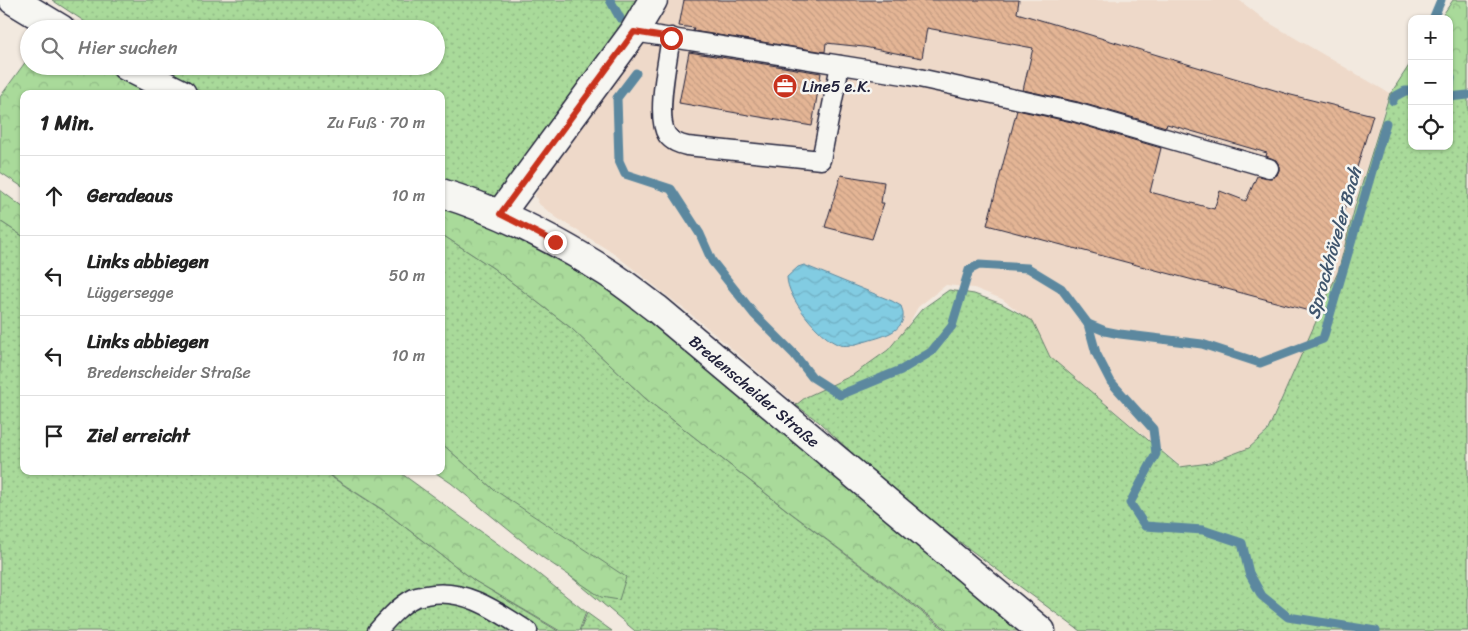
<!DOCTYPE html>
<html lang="de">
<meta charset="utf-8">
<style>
body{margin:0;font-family:Sriracha,sans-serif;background:#f2f2f2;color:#222}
.controls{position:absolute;right:15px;top:15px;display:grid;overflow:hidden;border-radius:10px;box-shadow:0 1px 4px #0004}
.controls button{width:45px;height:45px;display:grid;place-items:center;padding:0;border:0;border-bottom:1px solid #e0e0e0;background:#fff;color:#222;font:25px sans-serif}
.stop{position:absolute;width:15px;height:15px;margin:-11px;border:4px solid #c8321e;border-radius:50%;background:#fff}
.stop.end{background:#c8321e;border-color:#fff;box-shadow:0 1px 5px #0008}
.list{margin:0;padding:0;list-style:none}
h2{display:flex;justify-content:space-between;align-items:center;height:65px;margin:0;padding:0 20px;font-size:21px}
h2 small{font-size:16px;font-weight:400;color:#767676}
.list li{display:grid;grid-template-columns:32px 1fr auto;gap:15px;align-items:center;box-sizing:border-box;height:80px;padding:0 20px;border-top:1px solid #e0e0e0}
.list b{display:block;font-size:19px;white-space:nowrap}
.list p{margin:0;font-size:16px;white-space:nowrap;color:#767676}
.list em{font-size:16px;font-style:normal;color:#767676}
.icon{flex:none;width:28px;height:28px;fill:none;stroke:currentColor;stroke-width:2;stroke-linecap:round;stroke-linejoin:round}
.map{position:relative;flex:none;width:1468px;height:631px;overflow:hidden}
.search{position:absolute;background:#fff;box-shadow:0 1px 4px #0004;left:20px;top:20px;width:425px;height:55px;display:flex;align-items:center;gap:12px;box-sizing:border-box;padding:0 18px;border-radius:28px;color:#767676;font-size:19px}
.panel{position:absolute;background:#fff;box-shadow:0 1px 4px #0004;left:20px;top:90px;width:425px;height:385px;border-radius:10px}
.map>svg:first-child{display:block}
.built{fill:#eed9c9}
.grass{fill:url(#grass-dots);stroke:#667e6a}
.forest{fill:url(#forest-crowns);stroke:#667e6a}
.water{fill:url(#water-waves);stroke:#5c889f}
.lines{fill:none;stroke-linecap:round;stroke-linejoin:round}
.stream{stroke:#5c889f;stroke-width:9}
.building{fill:url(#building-back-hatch);stroke:#22223b}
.service-casing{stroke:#22223b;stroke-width:21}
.minor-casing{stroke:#22223b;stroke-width:31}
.primary-casing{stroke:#22223b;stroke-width:31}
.service{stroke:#f6f6f2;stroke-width:18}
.minor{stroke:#f6f6f2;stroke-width:28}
.primary{stroke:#f6f6f2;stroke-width:28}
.route{stroke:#c8321e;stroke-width:6}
.labels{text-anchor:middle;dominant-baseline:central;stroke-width:5;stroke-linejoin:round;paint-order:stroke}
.poi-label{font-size:16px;fill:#22223b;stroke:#f6f6f2;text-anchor:start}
.street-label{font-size:16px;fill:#22223b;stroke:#f6f6f2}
.water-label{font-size:18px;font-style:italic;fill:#3f556d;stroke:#f6f6f2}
</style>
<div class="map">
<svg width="1468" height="631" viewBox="0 0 1468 631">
<defs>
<pattern id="grass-dots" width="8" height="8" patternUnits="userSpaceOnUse" patternTransform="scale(1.25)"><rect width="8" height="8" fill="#a9da9a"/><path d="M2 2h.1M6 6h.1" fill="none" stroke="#91bb86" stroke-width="1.8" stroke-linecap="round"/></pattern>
<pattern id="forest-crowns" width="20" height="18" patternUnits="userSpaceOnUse" patternTransform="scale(1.25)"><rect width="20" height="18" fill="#a9da9a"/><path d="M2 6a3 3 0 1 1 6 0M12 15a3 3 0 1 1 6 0" fill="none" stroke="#91bb86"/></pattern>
<pattern id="water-waves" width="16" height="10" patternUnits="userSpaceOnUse" patternTransform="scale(1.25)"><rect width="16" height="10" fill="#82cce2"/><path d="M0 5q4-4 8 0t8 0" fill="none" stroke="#70afc3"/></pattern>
<pattern id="building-back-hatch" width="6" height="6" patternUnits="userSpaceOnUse" patternTransform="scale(1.25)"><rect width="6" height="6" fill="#e4b595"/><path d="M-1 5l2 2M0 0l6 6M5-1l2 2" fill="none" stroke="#c39b81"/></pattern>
</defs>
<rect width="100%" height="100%" fill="#f2e9df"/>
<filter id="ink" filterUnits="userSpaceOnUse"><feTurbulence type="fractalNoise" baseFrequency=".02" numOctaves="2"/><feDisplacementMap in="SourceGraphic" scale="10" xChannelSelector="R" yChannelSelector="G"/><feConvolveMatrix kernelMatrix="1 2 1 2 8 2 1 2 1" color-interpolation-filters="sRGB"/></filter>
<g filter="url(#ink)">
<polygon class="built" points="657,0 1239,0 1266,21 1389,93 1354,206 1339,273 1266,432 1249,448 1210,462 1182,467 1050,357 1034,324 1026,317 1002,299 974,288 946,285 918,307 905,331 887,350 853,375 805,398 796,404 698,320 613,253 557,218 539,204 535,195 576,126"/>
<g class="grass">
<polygon points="52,0 643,0 495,199 441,180 441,94 205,94 154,66 436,66 436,29 96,29"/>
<polygon points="1390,93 1412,94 1412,146 1449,146 1449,96 1468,96 1468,631 1080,631 918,511 886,485 819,422 796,405 806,397 853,375 888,350 922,309 949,290 974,294 1002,304 1033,321 1050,357 1180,467 1209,463 1249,448 1267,432 1338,272 1355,207"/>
<polygon points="0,221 24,237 24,471 322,471 384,511 475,581 558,631 0,631"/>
<polygon points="441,234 493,268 571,328 646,399 788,511 947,631 635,631 570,576 493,489 441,443"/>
<polygon points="587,613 612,631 580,631"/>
</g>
<g class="forest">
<polygon points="1453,0 1468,0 1468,96 1449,95 1449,19 1440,19"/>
<polygon points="29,57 29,66 102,66 152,94 24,94 24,188 0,172 0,97"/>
<polygon points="1412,61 1412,94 1391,93"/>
<polygon points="0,190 24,208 24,237 0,221"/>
<polygon points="441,208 487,221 599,283 695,357 1019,631 949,631 787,510 646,399 571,328 493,268 441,234"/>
<polygon points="441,443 493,489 626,577 619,600 601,597 542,557 451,483 433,471 441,471"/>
<polygon points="323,471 398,471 531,568 586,612 579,631 560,631 475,581 383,510"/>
</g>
<path class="water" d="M804 265 892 301 901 306C911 330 884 336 867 341 858 343 849 347 840 345 820 339 787 298 787 277L798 267Z"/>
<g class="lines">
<g class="stream">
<polyline points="610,0 620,18"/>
<polyline points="1433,19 1441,0"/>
<polyline points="1449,71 1451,78 1449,94"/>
<polyline points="636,73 617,98 619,161 625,174 671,189 700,234 712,261 754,314 794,354 812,377 840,395 901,370 931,352 952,326 969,270 979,265 1028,268 1061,288 1088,324 1096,353 1111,382 1153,429 1156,454 1130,503 1145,526 1203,530 1242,543 1249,573 1262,596 1288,617 1376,631"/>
<polyline points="1449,97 1468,95"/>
<polyline points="1393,101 1394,97 1405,91 1412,91"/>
<polyline points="1088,324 1105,331 1120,334 1202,344 1260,363 1323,339 1386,123"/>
</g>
</g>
<g class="building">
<polygon points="684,0 1019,0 1017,13 1291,95 1373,115 1313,312 987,225 1017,110 1072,122 1161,148 1150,192 1214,209 1220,191 1246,201 1257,176 1271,178 1277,175 1279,170 1279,165 1276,160 1266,156 1267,153 1167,124 1166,127 1078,102 1023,90 1033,48 927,28 922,58 864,47 826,43 825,52 693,31 694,28 679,26"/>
<polygon points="689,52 821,73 812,126 679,103"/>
<polygon points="841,175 884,182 881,203 884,203 872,239 825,227"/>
</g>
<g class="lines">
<defs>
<g id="service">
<polyline points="634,32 910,76 1075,112 1269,168"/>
<path d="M671 37C668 59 655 117 667 135 672 142 679 144 687 146L821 160 840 65"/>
<path d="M377 631C388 619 400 605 414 598 418 596 422 596 426 595 464 587 497 611 528 631"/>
</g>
<polyline id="minor" points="500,214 634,32 653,0"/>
<g id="primary">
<polyline points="13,0 61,29"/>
<polyline points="126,66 182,94"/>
<path id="s1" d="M441 193C500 211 556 240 608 273 625 284 641 297 657 309L1041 631"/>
</g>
</defs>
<use href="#service" class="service-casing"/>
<use href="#minor" class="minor-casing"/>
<use href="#primary" class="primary-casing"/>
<use href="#service" class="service"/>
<use href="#minor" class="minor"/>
<use href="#primary" class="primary"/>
</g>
</g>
<g class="lines" filter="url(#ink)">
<polyline class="route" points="555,242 500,214 634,32 671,38"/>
</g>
<defs>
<symbol id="office-disc" viewBox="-11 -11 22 22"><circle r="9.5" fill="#c8321e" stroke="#f6f6f2"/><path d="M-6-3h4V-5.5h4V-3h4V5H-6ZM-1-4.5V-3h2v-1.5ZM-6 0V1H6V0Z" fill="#fff"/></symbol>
</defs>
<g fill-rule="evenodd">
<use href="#office-disc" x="771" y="72" width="28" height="28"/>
</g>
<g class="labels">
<g class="poi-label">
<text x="802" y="86">Line5 e.K.</text>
</g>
<g class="street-label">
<text stroke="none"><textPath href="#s1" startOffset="374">Bredenscheider Straße</textPath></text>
</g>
<g class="water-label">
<text transform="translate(1334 243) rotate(-74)">Sprockhöveler Bach</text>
</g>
</g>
</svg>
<div class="controls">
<button>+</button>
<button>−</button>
<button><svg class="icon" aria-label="locate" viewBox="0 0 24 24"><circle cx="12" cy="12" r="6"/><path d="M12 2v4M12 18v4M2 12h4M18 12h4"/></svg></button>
</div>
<div class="stop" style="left:671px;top:38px"></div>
<div class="stop end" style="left:555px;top:242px"></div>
<div class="search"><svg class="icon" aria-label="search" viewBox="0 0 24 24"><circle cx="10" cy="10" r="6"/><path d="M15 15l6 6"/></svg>Hier suchen</div>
<section class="panel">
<h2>1 Min.<small>Zu Fuß · 70 m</small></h2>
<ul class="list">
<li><svg class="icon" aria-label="ahead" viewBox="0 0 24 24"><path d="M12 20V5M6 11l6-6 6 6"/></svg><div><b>Geradeaus</b></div><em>10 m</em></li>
<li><svg class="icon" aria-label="left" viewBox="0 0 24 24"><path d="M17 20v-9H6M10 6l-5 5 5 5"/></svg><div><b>Links abbiegen</b><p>Lüggersegge</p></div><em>50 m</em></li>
<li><svg class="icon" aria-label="left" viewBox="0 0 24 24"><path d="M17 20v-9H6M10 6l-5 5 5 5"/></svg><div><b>Links abbiegen</b><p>Bredenscheider Straße</p></div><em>10 m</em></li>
<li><svg class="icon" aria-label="arrive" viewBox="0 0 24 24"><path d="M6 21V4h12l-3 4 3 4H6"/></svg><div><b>Ziel erreicht</b></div></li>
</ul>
</section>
</div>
